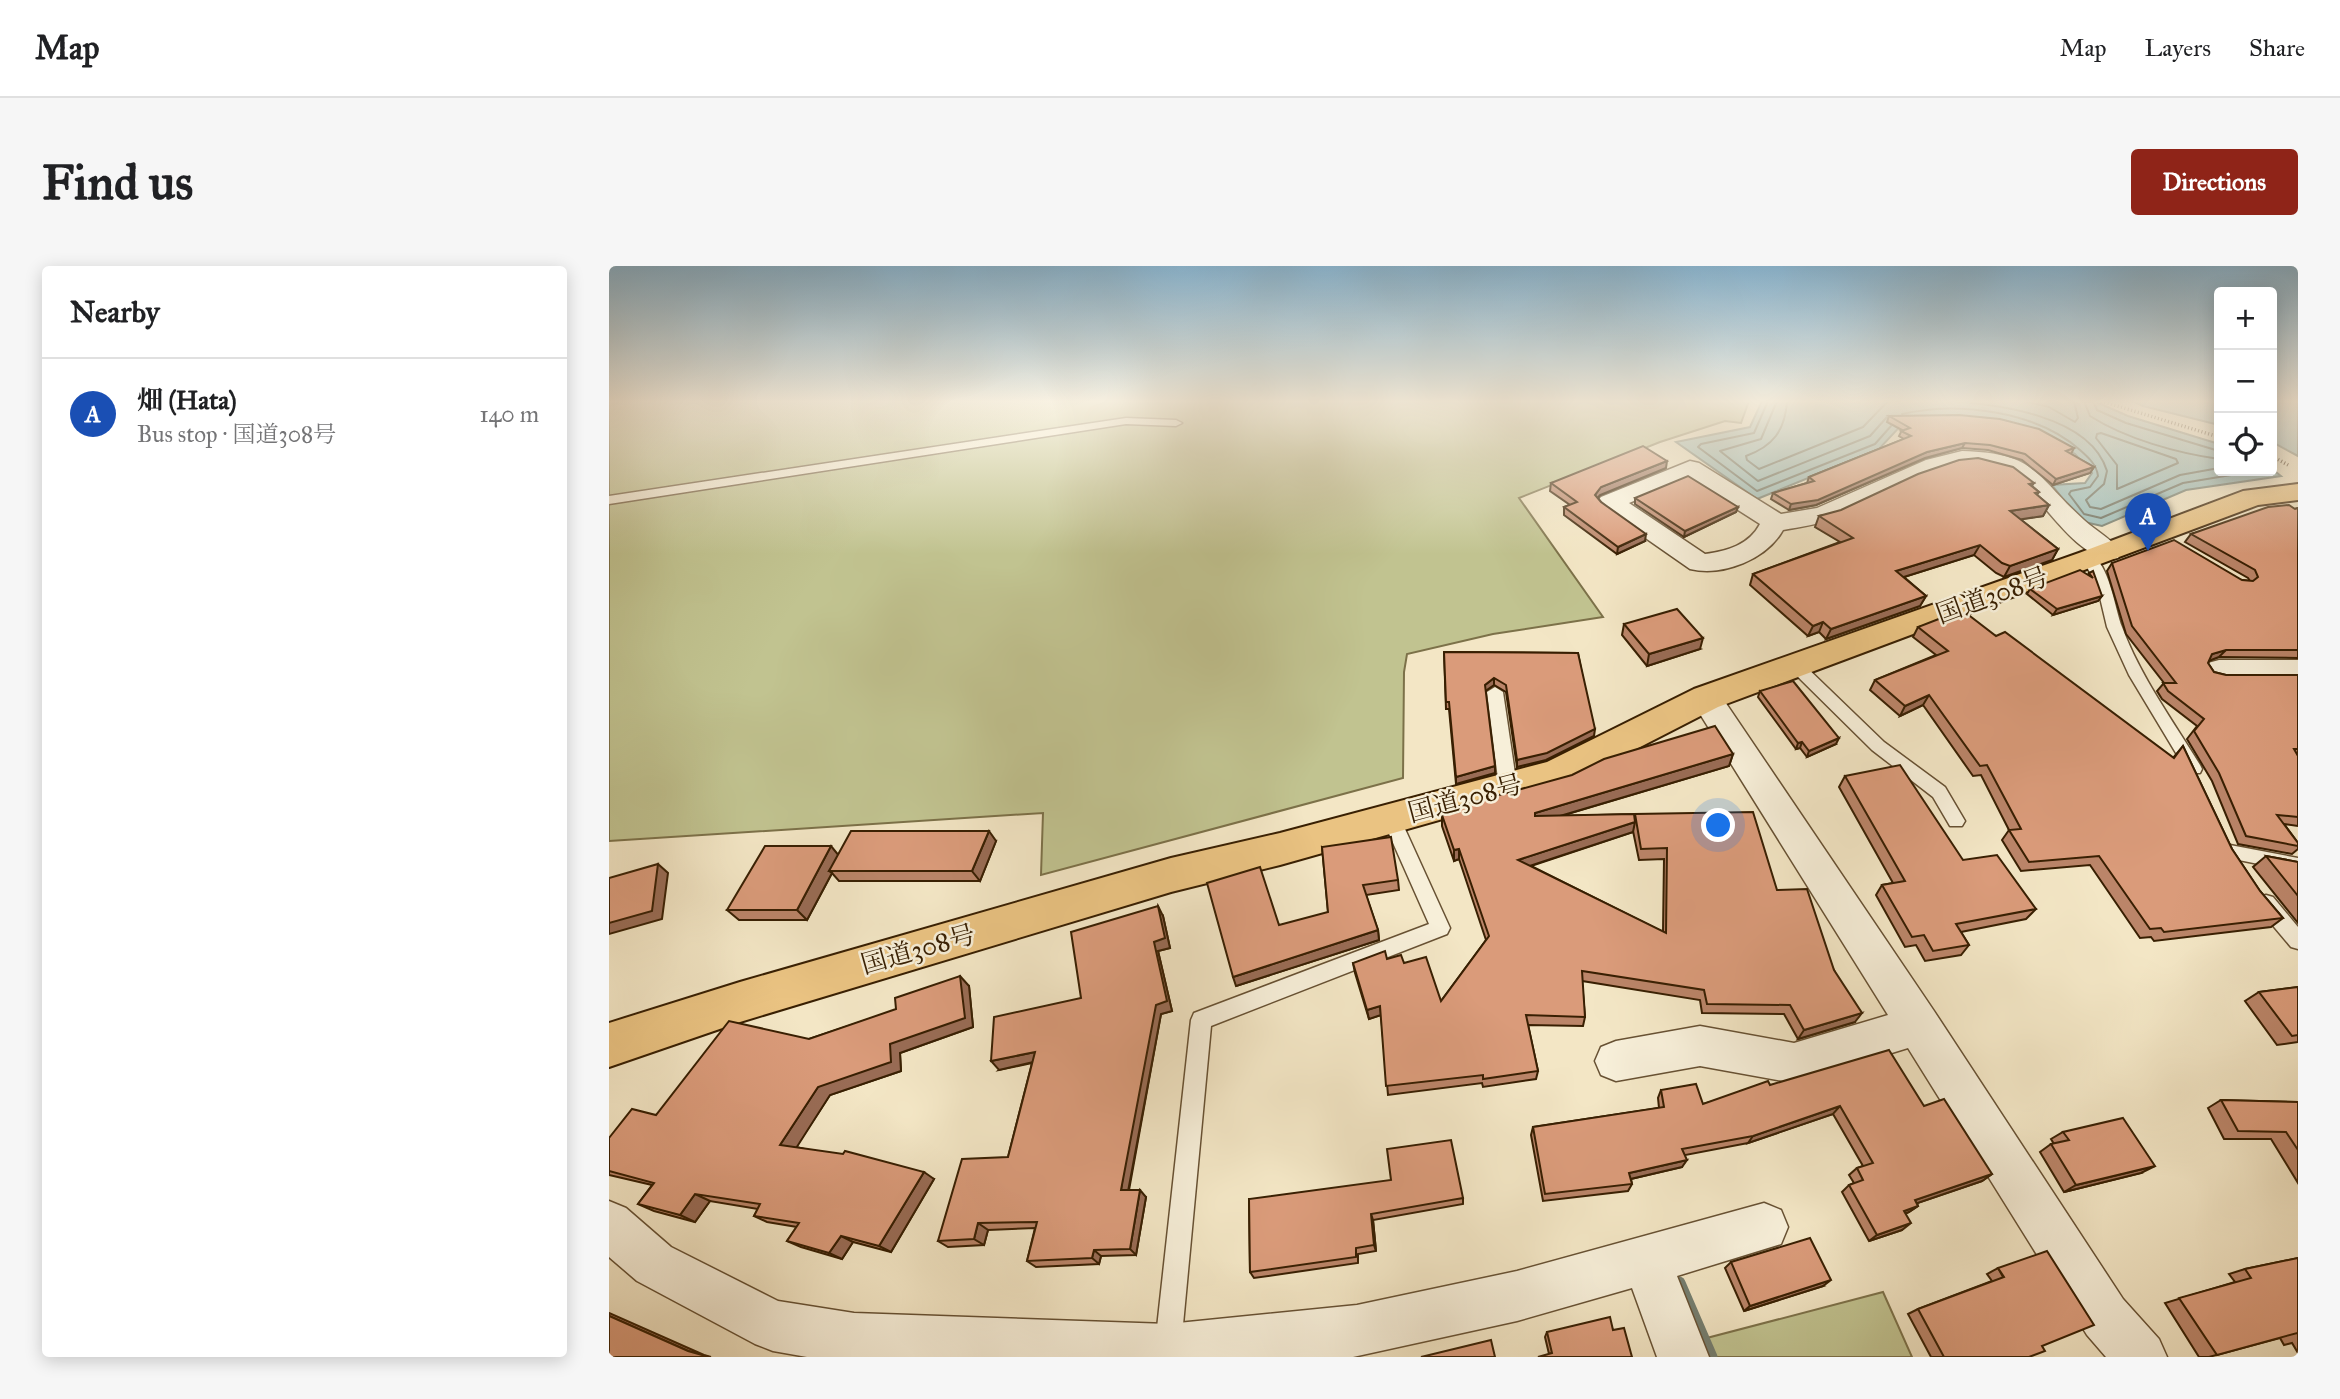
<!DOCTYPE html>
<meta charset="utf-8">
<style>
body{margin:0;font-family:"IM FELL Great Primer","Noto Serif JP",serif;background:#f6f6f6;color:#202124}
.controls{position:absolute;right:21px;top:21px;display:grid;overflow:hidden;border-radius:7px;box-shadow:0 4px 18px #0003}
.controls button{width:63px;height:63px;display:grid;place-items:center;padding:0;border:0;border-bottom:2px solid #e0e0e0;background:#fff;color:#202124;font:35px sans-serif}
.you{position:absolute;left:1110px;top:560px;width:24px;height:24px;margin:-18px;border:5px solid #fff;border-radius:50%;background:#1a73e8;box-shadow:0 0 0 10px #1a73e833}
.badge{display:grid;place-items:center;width:46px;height:46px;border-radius:50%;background:#8f2418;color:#fff;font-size:23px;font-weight:700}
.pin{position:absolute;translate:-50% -58px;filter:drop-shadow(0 2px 4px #0008)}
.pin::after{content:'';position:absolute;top:37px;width:24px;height:21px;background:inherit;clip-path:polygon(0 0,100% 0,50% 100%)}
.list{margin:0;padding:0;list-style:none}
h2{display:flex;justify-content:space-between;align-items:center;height:91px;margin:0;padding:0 28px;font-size:30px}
h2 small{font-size:23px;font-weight:400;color:#757577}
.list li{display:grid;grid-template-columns:46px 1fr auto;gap:21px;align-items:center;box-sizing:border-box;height:112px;padding:0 28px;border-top:2px solid #e0e0e0}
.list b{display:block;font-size:26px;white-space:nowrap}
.list p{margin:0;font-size:23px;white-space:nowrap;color:#757577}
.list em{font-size:23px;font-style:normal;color:#757577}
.icon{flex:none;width:38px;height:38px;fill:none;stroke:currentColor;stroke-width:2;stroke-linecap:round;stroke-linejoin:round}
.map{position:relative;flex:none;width:1689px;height:1091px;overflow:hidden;border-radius:7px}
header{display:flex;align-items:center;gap:42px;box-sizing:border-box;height:98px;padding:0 35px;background:#fff;border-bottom:2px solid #e0e0e0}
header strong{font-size:33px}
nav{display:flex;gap:38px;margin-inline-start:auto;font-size:24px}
.intro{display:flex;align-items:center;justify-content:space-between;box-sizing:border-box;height:168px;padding:0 42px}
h1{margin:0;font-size:49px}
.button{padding:18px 32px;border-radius:7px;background:#8f2418;color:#fff;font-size:24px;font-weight:700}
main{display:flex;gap:42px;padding:0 42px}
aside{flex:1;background:#fff;border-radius:7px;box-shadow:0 4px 18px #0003}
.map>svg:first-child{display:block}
.green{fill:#c1c390;stroke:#7c7149;stroke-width:2}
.water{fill:#9cbeba;stroke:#747e70;stroke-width:2}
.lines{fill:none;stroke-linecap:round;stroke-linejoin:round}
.shore{stroke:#6a6e5e;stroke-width:2}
.stream{stroke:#747e70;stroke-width:13}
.lane-casing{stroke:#675133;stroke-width:3}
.street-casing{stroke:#675133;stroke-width:3}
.highway-casing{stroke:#381f02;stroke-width:4}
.path{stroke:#381f02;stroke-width:3.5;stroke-dasharray:1 2.5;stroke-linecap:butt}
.lane{fill:#f7efd9;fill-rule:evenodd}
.street{fill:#f7efd9;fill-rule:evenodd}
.highway{fill:#eac382;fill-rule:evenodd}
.wall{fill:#bb8569;stroke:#381f02;stroke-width:2;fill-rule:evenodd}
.shaded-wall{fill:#996c55;stroke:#381f02;stroke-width:2}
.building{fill:#da9b7a;stroke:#381f02;stroke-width:2}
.labels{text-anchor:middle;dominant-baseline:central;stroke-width:5;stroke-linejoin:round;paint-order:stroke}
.street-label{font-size:26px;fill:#381f02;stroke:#f7efd9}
</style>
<header>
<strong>Map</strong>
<nav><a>Map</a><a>Layers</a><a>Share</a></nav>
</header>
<div class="intro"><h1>Find us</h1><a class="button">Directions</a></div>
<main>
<aside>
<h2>Nearby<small></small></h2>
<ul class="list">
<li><span class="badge" style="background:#1a4fb4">A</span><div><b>畑 (Hata)</b><p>Bus stop · 国道308号</p></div><em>140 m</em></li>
</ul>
</aside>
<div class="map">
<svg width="1689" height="1091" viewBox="0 0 1689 1091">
<rect width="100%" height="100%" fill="#f3e6c5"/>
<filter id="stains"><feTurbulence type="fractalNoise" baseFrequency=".00286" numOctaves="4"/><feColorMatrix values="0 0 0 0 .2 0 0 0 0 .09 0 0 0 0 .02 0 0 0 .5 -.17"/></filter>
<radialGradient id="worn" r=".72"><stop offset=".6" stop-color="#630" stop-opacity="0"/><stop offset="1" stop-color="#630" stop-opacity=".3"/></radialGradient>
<g class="green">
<polygon points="0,135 1140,135 1132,157 1116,155 1051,176 910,232 994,351 884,368 798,388 795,406 794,512 432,609 434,547 0,575"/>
<polygon points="1274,1026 1303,1091 1102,1091 1094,1073"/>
</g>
<g class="water">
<polygon points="1153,135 1485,135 1519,150 1610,178 1610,205 1663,203 1672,210 1577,224 1493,260 1471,255 1443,219 1476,217 1483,207 1466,188 1430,166 1298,153 1270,183 1148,233 1067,176 1141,161"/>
<polygon points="1524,135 1610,135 1610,159 1534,140"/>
<polygon points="1663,135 1689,135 1689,190 1663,176"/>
</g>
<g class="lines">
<g class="shore">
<polyline points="1159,135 1145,167 1092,178 1089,181 1148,225 1266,178 1282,160"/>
<polyline points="1168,135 1152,173 1111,185 1149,215 1261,170 1278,151"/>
<path d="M1178 135C1176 165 1164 180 1137 190L1138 194 1150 203 1254 161 1279 135"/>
<path d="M1339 135C1387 138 1481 149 1498 205L1495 218 1477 234 1481 241 1492 243 1571 209 1610 202"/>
<polyline points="1415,135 1440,141 1466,156 1469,152 1465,135"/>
<path d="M1475 135 1481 150C1517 173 1568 187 1610 193"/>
<polyline points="1484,135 1488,144 1517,157 1610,185"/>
<path d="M1293 148C1349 135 1427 145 1471 184 1479 191 1488 199 1489 210L1481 221 1462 225 1460 228 1475 248 1492 252 1574 217 1646 205"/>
<polygon points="1492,167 1567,193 1569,197 1508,223 1508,199 1487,172 1488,168"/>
</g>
<polyline class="stream" points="1070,1017 1102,1091"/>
<defs>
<g id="lane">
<polygon points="517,152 567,154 573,157 567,160 517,158 0,238 0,230"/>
<path d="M1481 289C1500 295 1506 344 1513 361 1531 410 1564 455 1591 499L1593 503 1591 507H1579L1520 409 1498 361 1489 323 1474 293Z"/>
<polygon points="1187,395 1192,396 1275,476 1336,521 1356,555 1353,560 1341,560 1324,531 1263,484 1182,404 1179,400"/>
<polygon points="886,421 894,426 908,521 905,526 893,526 890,521 878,426"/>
<polygon points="782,545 788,547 791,552 841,662 838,668 602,760 572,1080 568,1089 550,1089 546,1080 582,754 585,747 820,658 773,552 776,547"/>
<polygon points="1621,579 1689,592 1689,606 1615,591 1612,586 1615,581"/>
<polygon points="1657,629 1664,631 1689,661 1689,683 1682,681 1650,643 1648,637 1650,631"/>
</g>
<g id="street">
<path d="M1353 185C1429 187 1426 210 1475 254 1487 265 1503 273 1512 286L1509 292C1474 300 1438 240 1415 219 1406 210 1395 206 1382 202 1336 187 1270 237 1227 252 1210 258 1192 261 1174 264 1158 293 1114 311 1081 303L992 241 988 236 992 231 1081 195 1090 197 1172 248 1208 242 1317 194ZM1079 212 1151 258C1140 279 1118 285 1096 288L1020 237Z"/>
<polygon points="1610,394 1689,394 1689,414 1610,414 1599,411 1595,404 1599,397"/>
<polygon points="1097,421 1108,424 1325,745 1514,1033 1550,1073 1558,1091 1497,1091 1478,1069 1299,782 1185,817 1091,800 1007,815 992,809 986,795 992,781 1007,775 1091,760 1185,777 1279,749 1081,432 1086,424"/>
<polygon points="0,935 17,942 62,981 169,1035 245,1047 559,1058 748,1039 908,1005 1155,937 1172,944 1179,961 1172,978 1068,1010 1100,1091 1048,1091 1023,1022 908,1055 744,1091 198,1091 164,1085 146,1078 28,1015 0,991"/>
</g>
<polygon id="highway" points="1689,218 1689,234 1649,239 1109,441 961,517 671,599 562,626 131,756 0,801 0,757 131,716 562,592 671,567 938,496 1085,423 1470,287 1634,225"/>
</defs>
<use href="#lane" class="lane-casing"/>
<use href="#street" class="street-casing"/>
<use href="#highway" class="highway-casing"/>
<g class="path">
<polyline points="1492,135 1610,171"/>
<polyline points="1663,190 1679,199"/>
</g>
<use href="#lane" class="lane"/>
<use href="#street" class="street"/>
<use href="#highway" class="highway"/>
</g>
<g class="wall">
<polygon points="1280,150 1465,182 1462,188 1485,201 1481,207 1444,219 1413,194 1379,184 1353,182 1316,192 1207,239 1180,244 1162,233 1164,227 1198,217 1200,211 1295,173 1290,170 1293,164 1278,156"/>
<polygon points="1057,202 991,229 989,232 992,236 1036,275 1008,288 955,249 955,241 961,239 941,225 942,217"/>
<polygon points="1425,217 1423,220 1430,226 1428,229 1440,239 1434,250 1411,253 1449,283 1443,294 1395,311 1387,307 1365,289 1295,311 1317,330 1311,340 1217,373 1210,366 1199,370 1141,319 1144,308 1231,276 1206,261 1210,250"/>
<polygon points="1026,232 1129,241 1127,246 1075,271 1026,238"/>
<polygon points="1689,242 1689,392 1610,391 1601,394 1599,397 1605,406 1617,409 1689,409 1689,560 1675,558 1689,577 1689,583 1683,588 1629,578 1603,515 1578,473 1588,460 1553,433 1548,425 1555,417 1517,368 1498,305 1503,297 1641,315 1639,312 1576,276 1582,268"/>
<polygon points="1480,307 1493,330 1489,335 1444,349 1418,328 1421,323 1479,309"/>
<polygon points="1343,352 1387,370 1564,492 1574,480 1623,583 1651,625 1674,652 1662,661 1545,675 1542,671 1531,672 1481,599 1412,605 1393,574 1400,564 1372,509 1364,510 1314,439 1291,450 1261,424 1266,414 1327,389 1304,371 1309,361"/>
<polygon points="1015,358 1091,383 1038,400 1013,369"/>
<polygon points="835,386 969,387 985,470 937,494 908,501 897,426 885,419 876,425 886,500 886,507 847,518 840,443 837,443"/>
<polygon points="1151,425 1227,478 1198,491 1191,482 1187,483 1149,431"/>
<path d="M1124 488 1120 500 952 550 1025 548 1168 624 1225 704 1246 756 1189 773 1175 748 1093 747 1091 734 973 715 976 751 974 760 919 759 929 805 927 813 874 821 873 817 779 829 772 749 760 753 746 707 744 697 778 693 795 697 832 735 877 674 850 593 845 595 833 560V549ZM1024 565 1030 594 1055 593 1054 666 922 600 1024 566Z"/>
<polygon points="1236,510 1354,594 1427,643 1417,653 1352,666 1360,679 1352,689 1316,695 1307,679 1296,681 1267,629 1273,619 1284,617 1230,521"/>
<polygon points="387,575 371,615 230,615 223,607 198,654 130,654 118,644 229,589"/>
<polygon points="713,581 789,614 790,624 757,629 769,664 770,674 627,720 719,646"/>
<polygon points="1657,590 1689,596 1689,657 1644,601"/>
<polygon points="554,650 561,682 549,685 563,745 552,748 520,924 537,931 527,989 492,990 490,998 427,1001 418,995 426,962 379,964 375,979 339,981 329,975 399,891 423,797 390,804 472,732"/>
<polygon points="360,720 364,761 291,787 292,805 221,829 187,881 325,913 282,986 244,976 233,993 192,981 178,975 188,961 158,956 145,950 149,943 101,935 86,956 45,945 29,938 43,919 0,909 0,872 200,773"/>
<polygon points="1689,721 1689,776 1668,779 1636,735 1650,726"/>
<polygon points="1161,819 1315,840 1383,908 1373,915 1308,937 1309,940 1300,946 1296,948 1293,964 1260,975 1233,926 1240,919 1245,917 1240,909 1248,902 1254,900 1224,848 1139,877 1076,889 1073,901 1022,913 1023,918 1019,925 934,935 922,869 924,861 1050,842 1049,832 1052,824 1094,838"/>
<polygon points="1612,834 1689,836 1689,917 1662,873 1615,873 1599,842"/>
<polygon points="1454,866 1532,907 1455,926 1431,886 1442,878 1445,878 1442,873"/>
<polygon points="854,932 854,938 764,954 767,985 749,988 749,997 645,1012 641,1006 640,933"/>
<polygon points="1689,992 1689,1087 1683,1077 1675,1079 1671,1072 1600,1091 1590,1091 1556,1037 1626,1016 1620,1008 1636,1003"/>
<polygon points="1122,996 1214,1020 1135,1045 1116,1002"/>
<polygon points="1389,1002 1433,1080 1420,1091 1322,1091 1299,1048 1309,1043 1383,1015 1378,1008"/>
<polygon points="1004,1064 940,1088 936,1071 938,1066"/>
</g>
<g class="shaded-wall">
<polygon points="1356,177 1353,182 1316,192 1207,239 1180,244 1182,238 1318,186"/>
<polygon points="1058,195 1057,202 991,229 985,236 986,229 992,221"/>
<polygon points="1485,201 1481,207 1444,219 1447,213"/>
<polygon points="1440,239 1434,250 1395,256 1401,245"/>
<polygon points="1129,241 1127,246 1075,271 1076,265"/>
<polygon points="1037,268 1036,275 1008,288 1009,281"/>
<polygon points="1371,279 1365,289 1282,315 1287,305"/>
<polygon points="1449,283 1443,294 1395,311 1401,300"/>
<polygon points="1317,330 1311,340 1217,373 1222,363"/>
<polygon points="1493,330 1489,335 1444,349 1448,343"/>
<polygon points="1214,356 1210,366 1199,370 1204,360"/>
<polygon points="1094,372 1091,383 1038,400 1040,388"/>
<polygon points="1617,384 1610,391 1597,396 1603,388"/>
<polygon points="885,412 885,419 875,426 876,419"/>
<polygon points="1320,429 1314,439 1291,450 1296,440"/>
<polygon points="986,463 985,470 937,494 908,501 908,494"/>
<polygon points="1230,472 1227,478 1198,491 1200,485"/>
<polygon points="1193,476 1191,482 1187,483 1189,477"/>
<polygon points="1124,488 1120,500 924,558 926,547"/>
<polygon points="886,500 886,507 847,518 847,511"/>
<polygon points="1026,556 1024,566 908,604 909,594"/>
<polygon points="380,565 387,575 371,615 363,605"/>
<polygon points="222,580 231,591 220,605 223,607 198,654 188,644"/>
<polygon points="850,583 850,593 845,595 845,584"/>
<polygon points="49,598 59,607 53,653 0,668 0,657"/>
<polygon points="549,640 554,650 561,682 549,685 563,745 552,748 518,931 512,924"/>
<polygon points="769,664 770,674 627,720 624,711"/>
<polygon points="351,710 360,720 364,761 291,787 292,805 221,829 184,887 171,879 209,821 281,778"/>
<polygon points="771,740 772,749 760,753 758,744"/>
<polygon points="1253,747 1246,756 1189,773 1195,764"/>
<polygon points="426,786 433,794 390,804 382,795"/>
<polygon points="1231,840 1224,848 1139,877 1144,870"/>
<polygon points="1078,894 1073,901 1017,914 1020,907"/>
<polygon points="1546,900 1532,907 1455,926 1467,919"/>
<polygon points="315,906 325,913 282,986 270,980"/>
<polygon points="1383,908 1373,915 1297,941 1306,934"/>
<polygon points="531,924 537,931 527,989 521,983"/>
<polygon points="86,928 101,935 86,956 71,949"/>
<polygon points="1309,940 1300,946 1286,951 1295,945"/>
<polygon points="762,948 764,954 767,985 765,979"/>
<polygon points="369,957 379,964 375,979 365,973"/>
<polygon points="1302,957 1293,964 1260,975 1268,969"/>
<polygon points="232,970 244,976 233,993 220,987"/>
<polygon points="485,984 492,990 490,998 483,992"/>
<polygon points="1222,1014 1214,1020 1135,1045 1141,1040"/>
<polygon points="0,1047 95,1089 102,1091 79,1085 0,1050"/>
</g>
<g class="building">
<polygon points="1350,149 1391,153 1430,163 1465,182 1457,185 1485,201 1447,213 1416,188 1381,179 1356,177 1318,186 1209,234 1182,238 1164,227 1205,215 1200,211 1302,170 1292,165 1301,162 1280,150"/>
<polygon points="1034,180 1058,195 992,221 986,229 992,236 1037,268 1009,281 955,241 968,236 942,217"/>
<polygon points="1369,192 1404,201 1425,217 1420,218 1430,226 1426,227 1440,239 1401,245 1449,283 1401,300 1393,297 1371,279 1287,305 1317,330 1222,363 1214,356 1204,360 1144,308 1244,272 1210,250 1232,244 1309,208 1350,194"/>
<polygon points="1079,210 1129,241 1076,265 1026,232"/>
<polygon points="1680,239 1686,243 1689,242 1689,384 1617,384 1603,388 1599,397 1605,406 1617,409 1689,409 1689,483 1685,483 1689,490 1689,551 1668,549 1689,577 1689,580 1637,570 1610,507 1585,465 1595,453 1559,425 1554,417 1567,417 1523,360 1503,297 1565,274 1633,314 1644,315 1649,311 1646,304 1582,268 1659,241"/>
<polygon points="1471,304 1484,312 1480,307 1484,305 1493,330 1448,343 1421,323"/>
<polygon points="1068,343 1094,372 1040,388 1015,358"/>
<polygon points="1357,347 1387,370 1396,366 1565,492 1574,480 1623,583 1651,625 1674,652 1555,666 1552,662 1541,663 1490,590 1420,596 1400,564 1412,563 1378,499 1371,500 1320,429 1296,440 1266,414 1339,385 1309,361 1340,349 1343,352"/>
<polygon points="835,386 969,387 986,463 938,487 908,494 897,419 885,412 876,419 886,500 847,511 840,436 837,436"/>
<polygon points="1184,415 1230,472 1200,485 1193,476 1189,477 1151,425"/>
<polygon points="1106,460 1124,488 926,547 926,550 1025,548 1026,556 909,594 1057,667 1058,582 1032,583 1026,548 1144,546 1168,624 1198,623 1225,704 1253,747 1195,764 1181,739 1098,738 1095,724 973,705 976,751 917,749 929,805 874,813 874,809 777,820 771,740 758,744 744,697 776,685 778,693 792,689 795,697 817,691 832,735 880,670 850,583 845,584 833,549 850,546 850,540 963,509 995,493"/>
<polygon points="1291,499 1354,594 1388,589 1427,643 1347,658 1360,679 1324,685 1315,669 1303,671 1273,619 1296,615 1236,510"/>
<polygon points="242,565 380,565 363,605 220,605"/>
<polygon points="782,571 789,614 754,619 769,664 624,711 598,617 651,601 670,659 719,646 713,581"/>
<polygon points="156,580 222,580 188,644 118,644"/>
<polygon points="1657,590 1689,596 1689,630"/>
<polygon points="49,598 43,645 0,657 0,612"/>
<polygon points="549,640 556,672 545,676 558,735 547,739 512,924 531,924 521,983 485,984 483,992 418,995 428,956 369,957 365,973 329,975 353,893 399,891 426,786 382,795 385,751 472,732 462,666"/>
<polygon points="351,710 356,752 281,778 282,796 209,821 171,879 234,888 236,885 315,906 270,980 232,970 220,987 178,975 190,957 145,950 151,938 86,928 71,949 29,938 45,917 0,905 0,872 23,843 47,849 120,755 200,773 287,743 286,732"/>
<polygon points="1689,721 1689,769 1683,770 1650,726"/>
<polygon points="1280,784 1315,840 1335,833 1383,908 1306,934 1309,940 1295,945 1302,957 1268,969 1240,919 1254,914 1248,902 1264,897 1231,840 1144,870 1073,883 1078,894 1020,907 1023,918 936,928 924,861 1055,841 1052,824 1087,818 1094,838 1159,815 1161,819"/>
<polygon points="1612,834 1689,836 1689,884 1677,866 1629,865"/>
<polygon points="1514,852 1546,900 1467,919 1442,878 1460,874 1454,866"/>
<polygon points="842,874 854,932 762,948 765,979 747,982 747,991 641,1006 640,933 782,914 778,883"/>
<polygon points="1201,972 1222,1014 1141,1040 1122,996"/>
<polygon points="1438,985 1485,1059 1433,1080 1436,1085 1420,1091 1335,1091 1309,1043 1395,1011 1389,1002"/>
<polygon points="1689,992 1689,1068 1688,1067 1608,1089 1570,1032 1642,1012 1636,1003"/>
<polygon points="0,1050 79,1085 100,1091 0,1091"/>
<polygon points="1001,1051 1004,1064 1015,1062 1023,1091 929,1091 943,1087 938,1066"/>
<polygon points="882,1074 886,1091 812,1091"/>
</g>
<linearGradient id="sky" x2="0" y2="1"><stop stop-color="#89b8d6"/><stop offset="0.47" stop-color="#faf4e5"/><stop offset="1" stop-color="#faf4e5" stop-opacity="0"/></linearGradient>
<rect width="1689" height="288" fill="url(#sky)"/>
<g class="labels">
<g class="street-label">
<text transform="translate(1383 329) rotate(-20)">国道308号</text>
<text transform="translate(856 532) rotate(-15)">国道308号</text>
<text transform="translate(309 683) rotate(-16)">国道308号</text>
</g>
</g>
<rect width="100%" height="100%" filter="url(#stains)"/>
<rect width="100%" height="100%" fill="url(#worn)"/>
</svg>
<div class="controls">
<button>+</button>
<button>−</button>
<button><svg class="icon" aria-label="locate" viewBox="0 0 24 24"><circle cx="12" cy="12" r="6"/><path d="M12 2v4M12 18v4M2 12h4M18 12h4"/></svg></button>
</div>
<div class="you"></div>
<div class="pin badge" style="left:1539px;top:285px;background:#1a4fb4">A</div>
</div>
</main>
